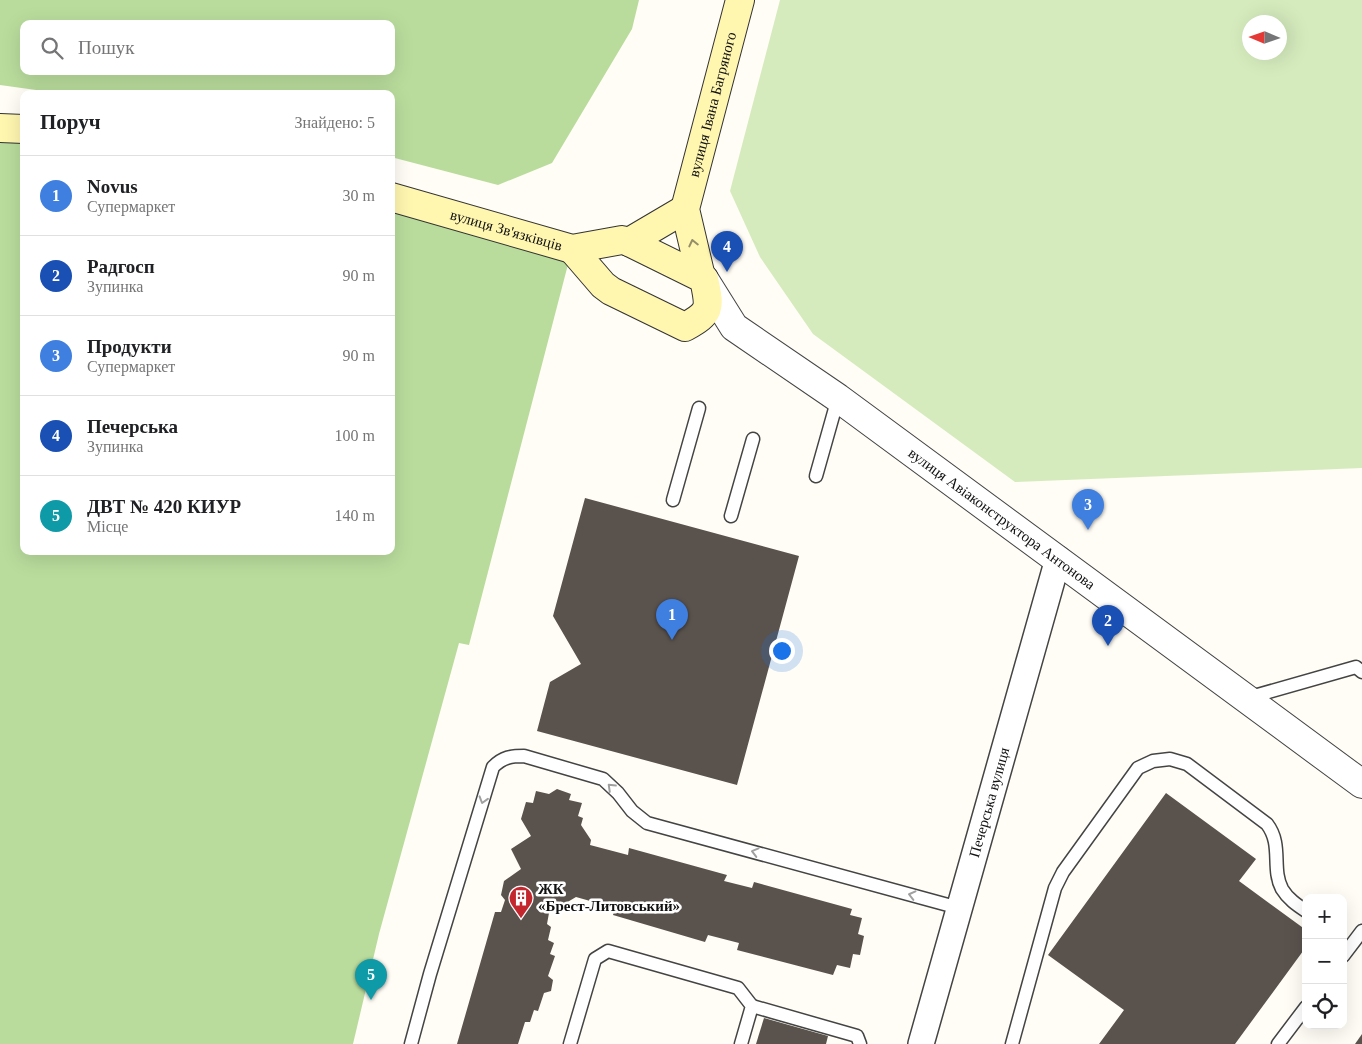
<!DOCTYPE html>
<html lang="uk">
<meta charset="utf-8">
<style>
body{margin:0;font-family:Georgia,serif;background:#f2f2f2;color:#202124}
.controls{position:absolute;right:15px;bottom:15px;display:grid;overflow:hidden;border-radius:10px;box-shadow:0 5px 20px #0002}
.controls button{width:45px;height:45px;display:grid;place-items:center;padding:0;border:0;border-bottom:1px solid #e0e0e0;background:#fff;color:#202124;font:25px sans-serif}
.compass{position:absolute;left:1242px;top:15px;width:45px;height:45px;border-radius:50%;background:#fff;box-shadow:0 5px 20px #0002;rotate:272deg}
.you{position:absolute;left:781px;top:650px;width:18px;height:18px;margin:-12px;border:4px solid #fff;border-radius:50%;background:#1a73e8;box-shadow:0 0 0 8px #1a73e833}
.badge{display:grid;place-items:center;width:32px;height:32px;border-radius:50%;background:#c4262e;color:#fff;font-size:16px;font-weight:700}
.pin{position:absolute;translate:-50% -41px;filter:drop-shadow(0 1px 2px #0008)}
.pin::after{content:'';position:absolute;top:26px;width:18px;height:15px;background:inherit;clip-path:polygon(0 0,100% 0,50% 100%)}
.list{margin:0;padding:0;list-style:none}
h2{display:flex;justify-content:space-between;align-items:center;height:65px;margin:0;padding:0 20px;font-size:21px}
h2 small{font-size:16px;font-weight:400;color:#757577}
.list li{display:grid;grid-template-columns:32px 1fr auto;gap:15px;align-items:center;box-sizing:border-box;height:80px;padding:0 20px;border-top:1px solid #e0e0e0}
.list b{display:block;font-size:19px;white-space:nowrap}
.list p{margin:0;font-size:16px;white-space:nowrap;color:#757577}
.list em{font-size:16px;font-style:normal;color:#757577}
.icon{flex:none;width:28px;height:28px;fill:none;stroke:currentColor;stroke-width:2;stroke-linecap:round;stroke-linejoin:round}
.map{position:relative;flex:none;width:1362px;height:1044px;overflow:hidden}
.search{position:absolute;background:#fff;box-shadow:0 5px 20px #0002;left:20px;top:20px;width:375px;height:55px;display:flex;align-items:center;gap:12px;box-sizing:border-box;padding:0 18px;border-radius:10px;color:#757577;font-size:19px}
.panel{position:absolute;background:#fff;box-shadow:0 5px 20px #0002;left:20px;top:90px;width:375px;height:465px;border-radius:10px}
.map>svg:first-child{display:block}
.green{fill:#d5ebbd;fill-rule:evenodd}
.forest{fill:#b9dc9c;fill-rule:evenodd}
.building{fill:#5a524d}
.lines{fill:none;stroke-linecap:round;stroke-linejoin:round}
.service-casing{stroke:#444;stroke-width:15}
.minor-casing{stroke:#444;stroke-width:28}
.tertiary-casing{stroke:#444;stroke-width:30}
.secondary-casing{stroke:#333;stroke-width:30}
.service{stroke:#fff;stroke-width:12}
.minor{stroke:#fff;stroke-width:25}
.tertiary{stroke:#fff;stroke-width:28}
.secondary{stroke:#fff6b0;stroke-width:28}
.oneway{stroke:#948f68}
.oneway2{stroke:#a0a0a0}
.labels{text-anchor:middle;dominant-baseline:central;stroke-width:5;stroke-linejoin:round;paint-order:stroke}
.street-label{font-size:15px;fill:#111;stroke:#fff}
.poi-label{font-size:15px;font-weight:bold;fill:#111;stroke:#fff;text-anchor:start}
</style>
<div class="map">
<svg width="1362" height="1044" viewBox="0 0 1362 1044">
<rect width="100%" height="100%" fill="#fffdf5"/>
<path class="green" d="M780 0H1362V468L1015 482 813 334 760 257 730 191ZM1250 22H1280V52H1250Z"/>
<g class="forest">
<path d="M0 0H639L632 29 552 163 498 185 391 157V94H65L0 85ZM24 24H391V71H24Z"/>
<polygon points="0,128 24,129 24,551 391,551 391,197 572,249 469,645 459,643 379,934 353,1044 0,1044"/>
</g>
<g class="building">
<polygon points="585,498 799,556 737,785 537,731 550,682 581,664 553,616"/>
<polygon points="557,789 571,794 569,800 582,803 578,816 583,818 581,825 591,840 590,845 628,855 629,848 727,875 724,881 752,888 754,882 852,909 850,915 862,918 858,934 864,936 860,955 853,954 850,968 837,965 833,975 737,950 739,943 708,935 705,942 613,915 615,908 576,897 549,913 547,924 551,927 548,940 554,943 550,954 555,956 548,976 553,980 551,991 544,993 538,1011 534,1010 530,1022 525,1022 518,1044 457,1044 495,912 501,912 505,900 501,895 504,881 521,869 511,849 531,836 521,819 526,802 533,803 536,791 549,794"/>
<polygon points="1166,793 1256,859 1239,881 1306,930 1306,947 1235,1044 1099,1044 1124,1010 1048,955"/>
<polygon points="764,1018 828,1036 826,1044 756,1044"/>
<polygon points="1362,1034 1362,1044 1355,1044"/>
</g>
<g class="lines">
<defs>
<g id="service">
<polyline points="816,476 838,398"/>
<polyline points="673,500 699,408"/>
<polyline points="731,516 753,439"/>
<polyline points="1247,698 1356,667 1362,672"/>
<polyline points="1343,956 1362,931"/>
<polyline points="752,1006 857,1036 860,1044"/>
<path d="M411 1044 430 974 493 767C503 757 511 756 524 756L603 779 618 793 632 811 647 823 959 908"/>
<polyline points="570,1044 595,959 608,951 738,988 752,1006 741,1044"/>
<path d="M1012 1044 1055 888 1063 872 1138 768 1153 761 1170 759 1187 764 1267 824C1283 845 1271 868 1282 889 1288 899 1297 905 1306 911"/>
<polyline points="1278,1044 1306,1007"/>
</g>
<g id="minor">
<path id="s1" d="M921 1044 1058 559"/>
</g>
<g id="tertiary">
<path id="s2" d="M704 279 734 327 838 398 1362 784"/>
</g>
<g id="secondary">
<polyline points="0,128 24,129"/>
<path id="s3" d="M391 197 572 249 622 240"/>
<polyline points="629,242 685,209"/>
<path d="M572 249 603 285 611 291 685 327C712 312 710 308 704 279L629 242"/>
<path id="s4" d="M701 277 685 209 740 0"/>
</g>
</defs>
<use href="#service" class="service-casing"/>
<use href="#minor" class="minor-casing"/>
<use href="#tertiary" class="tertiary-casing"/>
<use href="#secondary" class="secondary-casing"/>
<use href="#service" class="service"/>
<use href="#minor" class="minor"/>
<use href="#tertiary" class="tertiary"/>
<use href="#secondary" class="secondary"/>
</g>
<defs><path id="oneway-chevron" d="M-2-3.5L2.5 0L-2 3.5" fill="none" stroke-width="1.6" stroke-linecap="round" stroke-linejoin="round" transform="scale(1.25)"/></defs>
<use class="oneway" href="#oneway-chevron" transform="translate(693 243) rotate(-103)"/>
<g class="oneway2">
<use href="#oneway-chevron" transform="translate(611 787) rotate(-136)"/>
<use href="#oneway-chevron" transform="translate(483 800) rotate(107)"/>
<use href="#oneway-chevron" transform="translate(755 852) rotate(-165)"/>
<use href="#oneway-chevron" transform="translate(912 895) rotate(-166)"/>
</g>
<defs>
<symbol id="building-pin" viewBox="-11 -11 22 30"><path d="M0 17L-7.5 6A9.5 9.5 0 1 1 7.5 6Z" fill="#c4262e" stroke="#fff"/><path d="M-4-6H4V6H1V3H-1V6H-4ZM-2.5-4.3h1.7v1.8h-1.7ZM.8-4.3h1.7v1.8H.8ZM-2.5-1h1.7V.8h-1.7ZM.8-1h1.7V.8H.8Z" fill="#fff"/></symbol>
</defs>
<g fill-rule="evenodd">
<use href="#building-pin" x="507" y="884" width="28" height="38"/>
</g>
<g class="labels">
<g class="street-label">
<text stroke="none"><textPath href="#s4" startOffset="178">вулиця Івана Багряного</textPath></text>
<text stroke="none"><textPath href="#s3" startOffset="120">вулиця Зв'язківців</textPath></text>
<text stroke="none"><textPath href="#s2" startOffset="386">вулиця Авіаконструктора Антонова</textPath></text>
<text stroke="none"><textPath href="#s1" startOffset="251">Печерська вулиця</textPath></text>
</g>
<g class="poi-label">
<text x="538" y="889">ЖК<tspan x="538" dy="17">«Брест-Литовський»</tspan></text>
</g>
</g>
</svg>
<div class="controls">
<button>+</button>
<button>−</button>
<button><svg class="icon" aria-label="locate" viewBox="0 0 24 24"><circle cx="12" cy="12" r="6"/><path d="M12 2v4M12 18v4M2 12h4M18 12h4"/></svg></button>
</div>
<svg class="compass" viewBox="-18 -18 36 36"><path d="M0-13l5 13h-10z" fill="#e53935"/><path d="M0 13l5-13h-10z" fill="#757577"/></svg>
<div class="you"></div>
<div class="pin badge" style="left:672px;top:640px;background:#3f7fe0">1</div>
<div class="pin badge" style="left:1108px;top:646px;background:#1a4fb4">2</div>
<div class="pin badge" style="left:1088px;top:530px;background:#3f7fe0">3</div>
<div class="pin badge" style="left:727px;top:272px;background:#1a4fb4">4</div>
<div class="pin badge" style="left:371px;top:1000px;background:#0f9aa8">5</div>
<div class="search"><svg class="icon" aria-label="search" viewBox="0 0 24 24"><circle cx="10" cy="10" r="6"/><path d="M15 15l6 6"/></svg>Пошук</div>
<section class="panel">
<h2>Поруч<small>Знайдено: 5</small></h2>
<ul class="list">
<li><span class="badge" style="background:#3f7fe0">1</span><div><b>Novus</b><p>Супермаркет</p></div><em>30 m</em></li>
<li><span class="badge" style="background:#1a4fb4">2</span><div><b>Радгосп</b><p>Зупинка</p></div><em>90 m</em></li>
<li><span class="badge" style="background:#3f7fe0">3</span><div><b>Продукти</b><p>Супермаркет</p></div><em>90 m</em></li>
<li><span class="badge" style="background:#1a4fb4">4</span><div><b>Печерська</b><p>Зупинка</p></div><em>100 m</em></li>
<li><span class="badge" style="background:#0f9aa8">5</span><div><b>ДВТ № 420 КИУР</b><p>Місце</p></div><em>140 m</em></li>
</ul>
</section>
</div>
